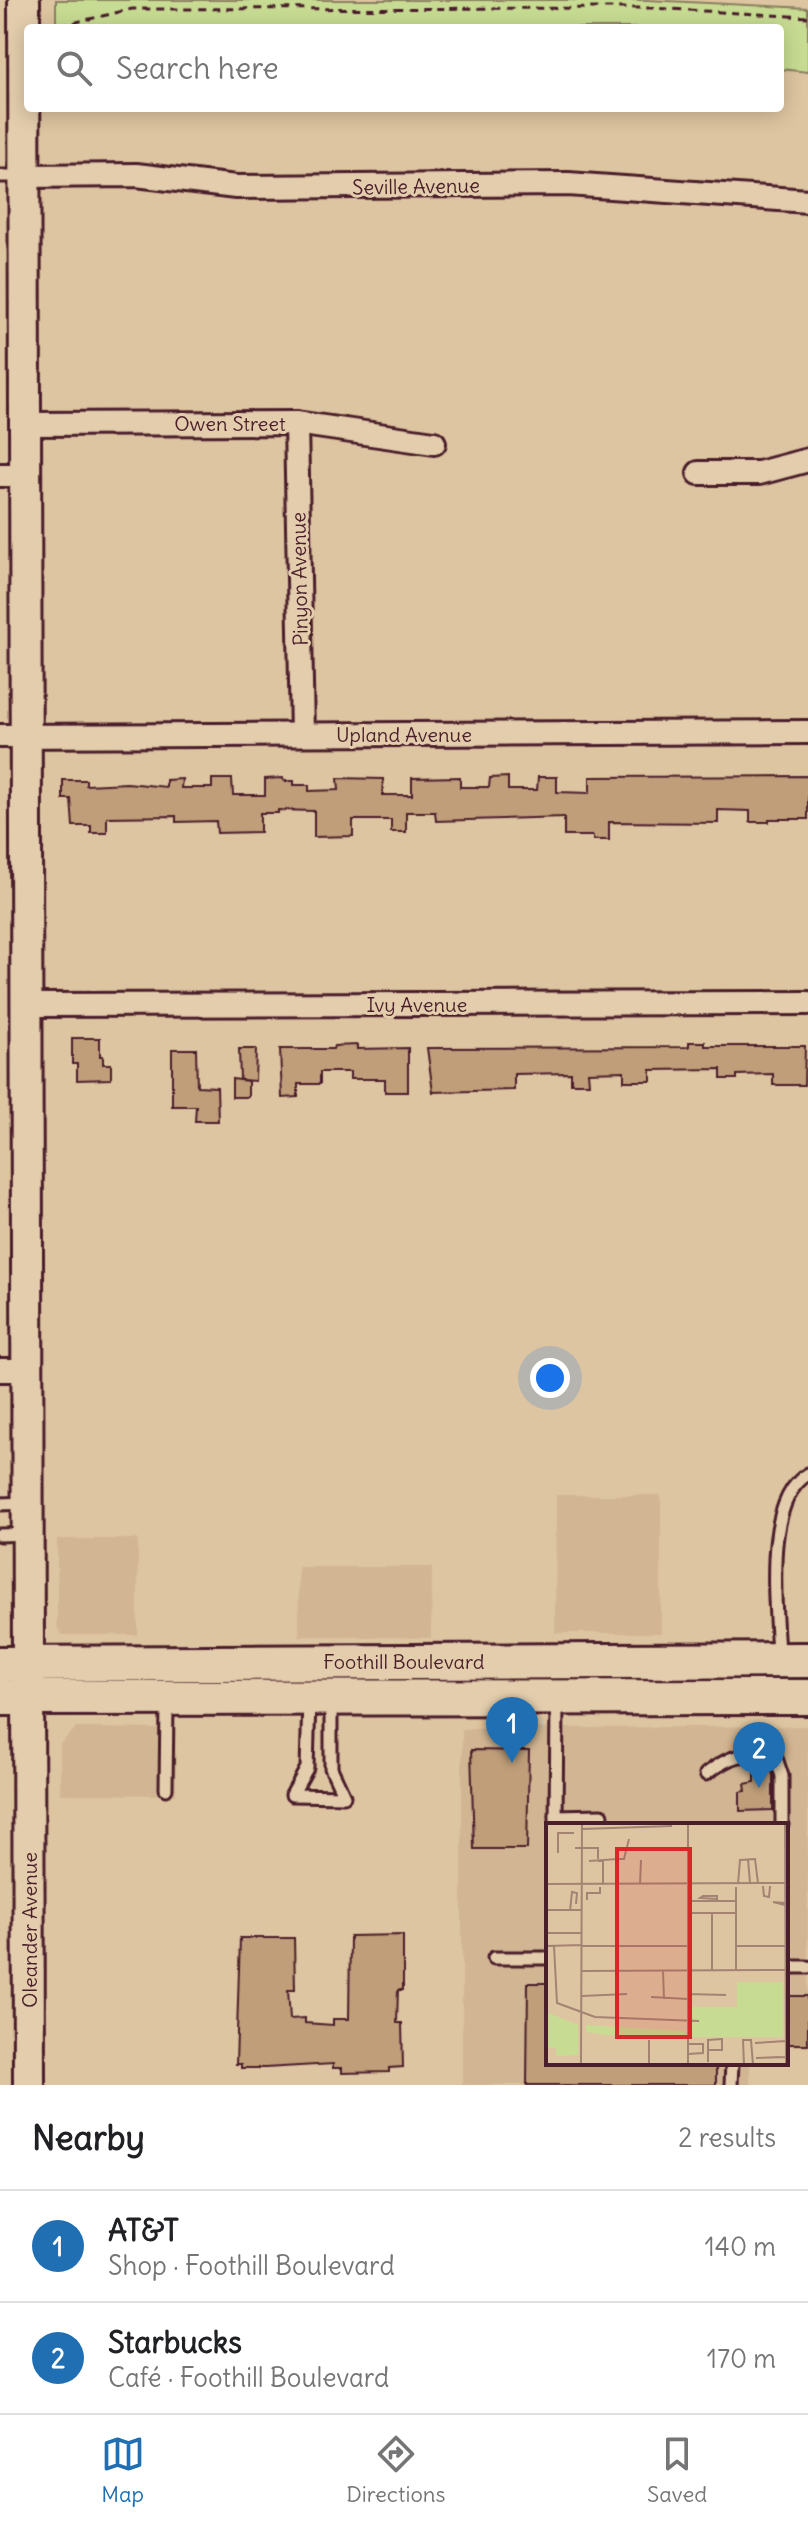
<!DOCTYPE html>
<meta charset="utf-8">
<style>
body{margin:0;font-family:Delius,sans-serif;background:#f2f2f2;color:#202124}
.you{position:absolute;left:550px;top:1378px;width:28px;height:28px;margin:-20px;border:6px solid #fff;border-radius:50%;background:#1a73e8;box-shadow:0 0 0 12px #1a73e833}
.badge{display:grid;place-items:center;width:52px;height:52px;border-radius:50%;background:#1f6fb2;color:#fff;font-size:26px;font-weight:700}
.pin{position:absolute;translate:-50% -66px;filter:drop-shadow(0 2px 4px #0008)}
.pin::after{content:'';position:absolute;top:42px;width:28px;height:24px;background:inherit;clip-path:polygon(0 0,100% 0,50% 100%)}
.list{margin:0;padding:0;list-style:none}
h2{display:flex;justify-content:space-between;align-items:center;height:104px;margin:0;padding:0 32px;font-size:34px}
h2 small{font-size:26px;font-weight:400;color:#757577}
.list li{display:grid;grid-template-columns:52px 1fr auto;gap:24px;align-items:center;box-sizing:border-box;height:112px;padding:0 32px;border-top:2px solid #e0e0e0}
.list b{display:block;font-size:30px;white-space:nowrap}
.list p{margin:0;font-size:26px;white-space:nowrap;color:#757577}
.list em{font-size:26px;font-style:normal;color:#757577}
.icon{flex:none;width:44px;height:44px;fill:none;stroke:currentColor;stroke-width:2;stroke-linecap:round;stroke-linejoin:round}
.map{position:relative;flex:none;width:808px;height:2085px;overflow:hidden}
.search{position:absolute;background:#fff;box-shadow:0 4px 20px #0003;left:24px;right:24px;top:24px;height:88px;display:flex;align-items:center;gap:20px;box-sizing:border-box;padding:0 28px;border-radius:8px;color:#757577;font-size:30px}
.sheet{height:328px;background:#fff}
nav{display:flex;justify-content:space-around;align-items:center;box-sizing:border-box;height:112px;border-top:2px solid #e0e0e0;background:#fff;font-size:22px;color:#757577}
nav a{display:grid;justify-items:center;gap:4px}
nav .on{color:#1f6fb2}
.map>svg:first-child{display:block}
.built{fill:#d2b693}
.green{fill:#c7dc92;stroke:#887e5e;stroke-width:2}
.building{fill:#bf9e79;stroke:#4a1f2b;stroke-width:2}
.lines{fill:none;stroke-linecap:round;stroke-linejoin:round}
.lane-casing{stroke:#4a1f2b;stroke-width:17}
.street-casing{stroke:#4a1f2b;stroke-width:28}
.secondary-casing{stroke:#4a1f2b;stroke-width:36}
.primary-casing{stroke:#4a1f2b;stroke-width:40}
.path{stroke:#4a1f2b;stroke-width:3;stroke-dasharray:8 6;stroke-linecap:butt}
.lane{stroke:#e3cdac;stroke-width:11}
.street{stroke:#e3cdac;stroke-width:22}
.secondary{stroke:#e3cdac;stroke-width:30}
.primary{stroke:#e3cdac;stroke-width:34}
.labels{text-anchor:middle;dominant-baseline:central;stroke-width:6;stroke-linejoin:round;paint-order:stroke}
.street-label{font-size:20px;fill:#4a1f2b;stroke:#e3cdac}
.inset-road{fill:none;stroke:#a38372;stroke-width:2}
.view{fill:#d62828;fill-opacity:0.15;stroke:#d62828;stroke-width:4}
.inset-edge{fill:none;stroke:#4a1f2b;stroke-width:4}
</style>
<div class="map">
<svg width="808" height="2085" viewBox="0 0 808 2085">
<rect width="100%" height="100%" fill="#dec5a1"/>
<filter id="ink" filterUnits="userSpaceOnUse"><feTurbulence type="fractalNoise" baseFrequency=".0125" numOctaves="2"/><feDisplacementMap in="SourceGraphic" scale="16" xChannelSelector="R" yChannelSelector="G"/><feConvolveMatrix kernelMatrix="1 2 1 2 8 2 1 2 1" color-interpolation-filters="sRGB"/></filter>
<g filter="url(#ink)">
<g class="built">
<polygon points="556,1495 661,1495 661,1633 555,1633"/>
<polygon points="57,1539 138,1539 138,1635 62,1635 57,1627"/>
<polygon points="298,1567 432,1567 431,1638 299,1636"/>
<polygon points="808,1726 808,2046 786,2046 786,1825 548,1825 548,2063 750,2063 750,2085 462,2085 462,1729"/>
<polygon points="76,1728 176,1729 176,1795 60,1794 60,1744"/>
</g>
<polygon class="green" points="56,0 647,0 808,8 808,72 780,69 780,28 56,28"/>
<g class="building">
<polygon points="808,776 808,819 769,819 769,822 750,822 750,811 718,810 718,823 609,822 609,840 593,840 593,836 564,836 564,817 436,821 435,812 406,812 406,832 391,832 391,820 353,820 353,836 314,837 314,811 278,810 278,813 260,813 260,832 217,833 216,821 176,822 176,816 107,817 107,833 91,833 91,826 73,826 71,799 63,799 63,780 86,780 86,785 127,783 166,787 166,780 182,779 181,788 212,788 212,779 232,779 233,795 265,795 265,779 283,778 284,781 294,781 294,785 309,785 309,791 339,790 338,778 383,779 383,795 412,795 412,778 460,777 460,787 489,787 490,778 508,777 508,790 537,790 538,777 557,777 557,792 590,793 590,777"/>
<polygon points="72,1038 100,1038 100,1056 103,1056 103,1064 111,1064 111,1079 77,1080 77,1064 72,1064"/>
<polygon points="689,1042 705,1042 705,1046 805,1046 804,1085 773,1085 773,1074 737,1075 737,1079 721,1079 721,1069 651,1070 651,1081 624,1081 624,1071 588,1072 589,1083 571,1083 571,1073 514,1074 514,1090 433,1092 427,1048 689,1047"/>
<polygon points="357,1045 357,1049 408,1048 408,1092 385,1092 385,1079 350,1079 350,1072 320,1072 320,1084 298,1084 298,1097 282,1098 280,1049 333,1049 334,1046"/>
<polygon points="172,1049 196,1049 197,1086 217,1087 218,1121 195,1121 196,1106 172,1106"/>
<polygon points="239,1049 256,1049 255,1081 240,1080"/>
<polygon points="232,1079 248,1081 248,1097 232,1097"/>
<polygon points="471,1750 529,1751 527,1849 474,1849"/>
<polygon points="755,1767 770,1767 773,1775 773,1810 740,1811 740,1792 746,1791 745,1784 755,1782"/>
<polygon points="403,1935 403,1990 398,1990 397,2023 402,2023 403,2067 389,2068 389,2072 342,2073 342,2068 333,2068 333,2064 265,2068 241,2068 241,2064 236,2064 240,1938 294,1938 295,1990 288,1990 290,2019 305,2018 305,2023 333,2025 333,2019 349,2019 350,1936"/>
<polygon points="528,1983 548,1983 548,2063 716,2063 716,2085 527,2085"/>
<rect x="786" y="1996" width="22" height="48"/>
</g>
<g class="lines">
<defs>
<g id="lane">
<polyline points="0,176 23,176"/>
<polyline points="0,1504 27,1503"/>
<polyline points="0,1535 27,1534"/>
<path d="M778 1658C777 1610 761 1502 808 1474"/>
<polyline points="309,1700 307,1768 292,1795 344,1796 331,1768 331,1703"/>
<path d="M706 1774C732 1754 743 1753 775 1755L782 1776V1825"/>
<polyline points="166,1789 167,1703"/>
<polyline points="556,1816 602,1815"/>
<polyline points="556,1825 557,1702"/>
<polyline points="494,1958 548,1958"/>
<polyline points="786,1967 808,1967"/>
<polyline points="731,2085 732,2063"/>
</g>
<g id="street">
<polyline points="24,176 136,175 236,187 568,184 808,201"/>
<polyline points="296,423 302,734"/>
<polyline points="25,424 296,423 434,443"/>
<polyline points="699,473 759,473 808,460"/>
<polyline points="0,475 25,475"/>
<polyline points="0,736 808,732"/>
<polyline points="26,1005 808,1003"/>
<polyline points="0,1370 27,1370"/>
</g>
<polyline id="secondary" points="24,0 29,2085"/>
<g id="primary">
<polyline points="0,1664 808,1660"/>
<polyline points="0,1698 808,1697"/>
</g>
</defs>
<use href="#lane" class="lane-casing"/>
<use href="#street" class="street-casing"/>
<use href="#secondary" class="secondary-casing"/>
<use href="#primary" class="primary-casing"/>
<polyline class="path" points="46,24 68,24 132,9 652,8 808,17"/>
<use href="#lane" class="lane"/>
<use href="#street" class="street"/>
<use href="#secondary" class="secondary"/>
<use href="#primary" class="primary"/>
</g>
</g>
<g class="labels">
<g class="street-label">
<text transform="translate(416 186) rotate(-1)">Seville Avenue</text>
<text x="230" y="423">Owen Street</text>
<text transform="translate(299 579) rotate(-91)">Pinyon Avenue</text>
<text x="404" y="734">Upland Avenue</text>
<text x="417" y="1004">Ivy Avenue</text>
<text x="404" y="1661">Foothill Boulevard</text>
<text transform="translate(29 1930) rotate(-90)">Oleander Avenue</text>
</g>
</g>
<g transform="translate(546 1823)">
<rect width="242" height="242" fill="#dec5a1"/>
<path d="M191 159H237V214H144V184H191ZM0 189 32 202V232L10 233V225L0 224ZM40 202 139 208V214L61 212 40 209Z" fill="#c7dc92"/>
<path class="inset-road" d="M142 0V242M239 0 240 242M36 6 126 3M29 25H52V36M12 30V10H28M71 36H78L83 16M202 36 204 60M43 38 71 36V61M52 38H57V61M0 61 242 60M94 61 95 37M192 61 194 37 209 36 212 60M217 63 218 73 223 74 224 63M190 64V147M157 73H171V76L154 75ZM41 77V70H54V64M142 78H190M239 80 227 79 239 82M0 87H36M24 88 26 69 31 70 30 81M142 90H190M166 90V147M0 110H36M0 123 36 122M8 123 11 180 49 194 153 198M36 123H142M190 123H240M36 148 240 147M117 148 118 176M142 171 180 172M36 173 81 171M105 174 142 176M103 217V242M209 220 240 218M142 221H157V230L142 231M162 227H176V216L162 217V239M234 234 210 235 240 234M35 242 36 0M198 242 197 217H205L207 242"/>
<path class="view" d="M71 26H144V214H71Z"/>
<rect width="242" height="242" class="inset-edge"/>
</g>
</svg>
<div class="you"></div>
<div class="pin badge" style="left:512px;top:1763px">1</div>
<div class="pin badge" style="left:759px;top:1788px">2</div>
<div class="search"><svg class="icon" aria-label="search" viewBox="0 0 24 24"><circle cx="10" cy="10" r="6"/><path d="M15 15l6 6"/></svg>Search here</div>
</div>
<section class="sheet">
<h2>Nearby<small>2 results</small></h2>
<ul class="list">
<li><span class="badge">1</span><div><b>AT&amp;T</b><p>Shop · Foothill Boulevard</p></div><em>140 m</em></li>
<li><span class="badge">2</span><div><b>Starbucks</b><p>Café · Foothill Boulevard</p></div><em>170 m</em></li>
</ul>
</section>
<nav>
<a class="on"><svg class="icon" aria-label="map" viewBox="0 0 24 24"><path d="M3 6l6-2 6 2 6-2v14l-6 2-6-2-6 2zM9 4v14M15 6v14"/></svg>Map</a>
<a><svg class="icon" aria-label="directions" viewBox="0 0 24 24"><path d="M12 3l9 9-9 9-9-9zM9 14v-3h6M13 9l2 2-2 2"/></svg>Directions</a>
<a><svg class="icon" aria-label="saved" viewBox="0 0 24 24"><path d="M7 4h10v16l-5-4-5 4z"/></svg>Saved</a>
</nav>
